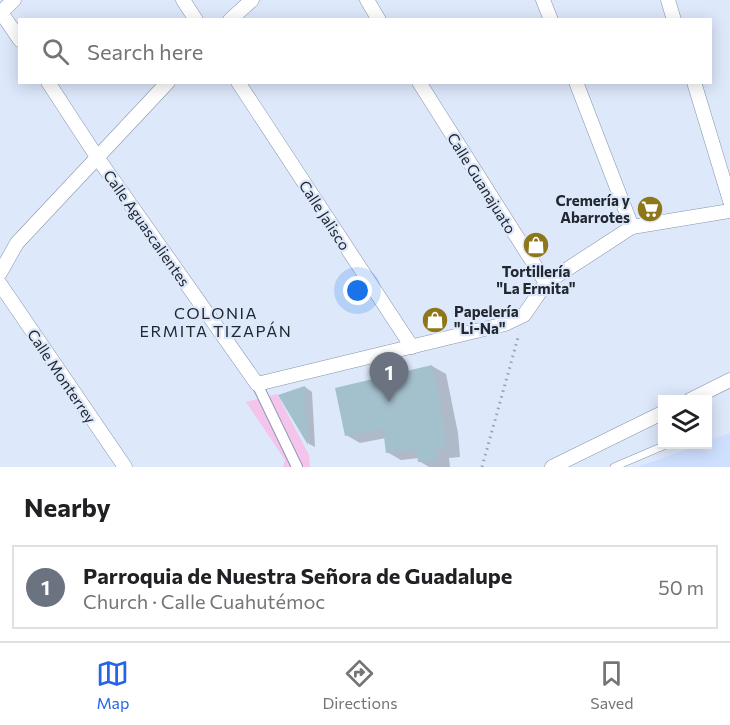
<!DOCTYPE html>
<meta charset="utf-8">
<style>
body{margin:0;font-family:Commissioner,sans-serif;background:#f6f6f6;color:#202124}
.controls{position:absolute;right:18px;bottom:18px;display:grid;overflow:hidden;border-radius:0px;box-shadow:0 3px 15px #0003}
.controls button{width:54px;height:54px;display:grid;place-items:center;padding:0;border:0;border-bottom:2px solid #e0e0e0;background:#fff;color:#202124;font:30px sans-serif}
.you{position:absolute;left:358px;top:291px;width:21px;height:21px;margin:-15px;border:4px solid #fff;border-radius:50%;background:#1a73e8;box-shadow:0 0 0 9px #1a73e833}
.badge{display:grid;place-items:center;width:39px;height:39px;border-radius:50%;background:#2563eb;color:#fff;font-size:20px;font-weight:700}
.pin{position:absolute;translate:-50% -50px;filter:drop-shadow(0 2px 3px #0008)}
.pin::after{content:'';position:absolute;top:32px;width:21px;height:18px;background:inherit;clip-path:polygon(0 0,100% 0,50% 100%)}
.list{margin:0;padding:0;list-style:none}
h2{display:flex;justify-content:space-between;align-items:center;height:78px;margin:0;padding:0 24px;font-size:26px}
h2 small{font-size:20px;font-weight:400;color:#757577}
.list li{display:grid;grid-template-columns:39px 1fr auto;gap:18px;align-items:center;box-sizing:border-box;height:84px;margin:0 12px 12px;padding:0 12px;border:2px solid #e0e0e0;border-radius:0px}
.list b{display:block;font-size:22px;white-space:nowrap}
.list p{margin:0;font-size:20px;white-space:nowrap;color:#757577}
.list em{font-size:20px;font-style:normal;color:#757577}
.icon{flex:none;width:33px;height:33px;fill:none;stroke:currentColor;stroke-width:2;stroke-linecap:round;stroke-linejoin:round}
.map{position:relative;flex:none;width:730px;height:467px;overflow:hidden}
.search{position:absolute;background:#fff;box-shadow:0 3px 15px #0003;left:18px;right:18px;top:18px;height:66px;display:flex;align-items:center;gap:15px;box-sizing:border-box;padding:0 21px;border-radius:0px;color:#757577;font-size:22px}
.sheet{height:174px;background:#fff}
nav{display:flex;justify-content:space-around;align-items:center;box-sizing:border-box;height:84px;border-top:2px solid #e0e0e0;background:#fff;font-size:16px;color:#757577}
nav a{display:grid;justify-items:center;gap:3px}
nav .on{color:#2563eb}
.map>svg:first-child{display:block}
.built{fill:#cfe0ff}
.green{fill:#f4c4ed}
.shadow{fill:#0003}
.building{fill:#a3c0cd}
.lines{fill:none;stroke-linecap:round;stroke-linejoin:round}
.service-casing{stroke:#8894aa;stroke-width:8}
.pedestrian-casing{stroke:#8894aa;stroke-width:12}
.minor-casing{stroke:#8894aa;stroke-width:15}
.path{stroke:#97a0af;stroke-width:3;stroke-dasharray:1.5 4.5;stroke-linecap:butt}
.service{stroke:#fff;stroke-width:7}
.pedestrian{stroke:#fff;stroke-width:10}
.minor{stroke:#fff;stroke-width:14}
.labels{text-anchor:middle;dominant-baseline:central;stroke-width:4.5;stroke-linejoin:round;paint-order:stroke}
.street-label{font-size:15px;fill:#222730;stroke:#dde8fb}
.poi-label{font-size:15px;font-weight:bold;fill:#222730;stroke:#dde8fb;text-anchor:end}
.neighbourhood-label{font-size:16px;letter-spacing:1.5px;fill:#222730;stroke:#dde8fb}
</style>
<div class="map">
<svg width="730" height="467" viewBox="0 0 730 467">
<rect width="100%" height="100%" fill="#dde8fb"/>
<polygon class="built" points="730,433 730,467 637,467 699,445 708,444 708,441"/>
<polygon class="green" points="277,394 309,455 310,467 283,467 285,460 246,402"/>
<g class="shadow">
<polygon points="432,366 446,374 458,433 460,457 449,458 450,467 429,467 419,461 419,458 401,460 387,452 386,438 360,443 346,435"/>
<polygon points="305,387 312,392 315,447 309,444 281,396"/>
</g>
<g class="building">
<polygon points="432,365 444,424 446,449 436,450 437,461 418,462 416,450 386,453 383,429 345,436 335,388"/>
<polygon points="305,386 308,445 278,395"/>
</g>
<g class="lines">
<defs>
<polyline id="service" points="614,467 668,444"/>
<polyline id="pedestrian" points="257,384 297,467"/>
<g id="minor">
<polyline points="183,0 196,20"/>
<polyline points="367,0 379,20"/>
<polyline points="543,0 551,20"/>
<polyline points="668,0 674,20"/>
<polyline points="0,11 20,40"/>
<polyline points="0,13 14,0"/>
<polyline points="230,20 252,0"/>
<polyline points="48,82 97,157 257,384 505,324 524,315 546,283 632,227 730,211"/>
<polyline points="238,82 412,347"/>
<polyline points="419,82 546,283"/>
<polyline points="576,82 632,227"/>
<polyline points="694,82 730,201"/>
<polyline points="0,273 17,243 168,82"/>
<polyline points="0,284 125,467"/>
<polyline points="690,400 730,380"/>
<polyline points="552,467 662,413"/>
</g>
</defs>
<use href="#service" class="service-casing"/>
<use href="#pedestrian" class="pedestrian-casing"/>
<use href="#minor" class="minor-casing"/>
<polyline class="path" points="482,467 519,334"/>
<use href="#service" class="service"/>
<use href="#pedestrian" class="pedestrian"/>
<use href="#minor" class="minor"/>
</g>
<defs>
<symbol id="supermarket-disc" viewBox="-11 -11 22 22"><circle r="9.5" fill="#8e761b" stroke="#dde8fb"/><path d="M-6-5.5h2.5l.6 2H6L4.5 2H-2.5L-4.4-4H-6ZM-1.5 3.2a1.3 1.3 0 1 0 .1 0ZM3 3.2a1.3 1.3 0 1 0 .1 0Z" fill="#fff"/></symbol>
<symbol id="shop-disc" viewBox="-11 -11 22 22"><circle r="9.5" fill="#8e761b" stroke="#dde8fb"/><path d="M-5-2.5h2.3a2.7 3.5 0 0 1 5.4 0H5L5.5 6h-11ZM-1.5-2.5h3a1.5 2.3 0 0 0-3 0Z" fill="#fff"/></symbol>
</defs>
<g fill-rule="evenodd">
<use href="#supermarket-disc" x="635" y="194" width="30" height="30"/>
<use href="#shop-disc" x="521" y="230" width="30" height="30"/>
<use href="#shop-disc" x="420" y="305" width="30" height="30"/>
</g>
<g class="labels">
<g class="street-label">
<text transform="translate(482 183) rotate(58)">Calle Guanajuato</text>
<text transform="translate(325 215) rotate(57)">Calle Jalisco</text>
<text transform="translate(147 228) rotate(55)">Calle Aguascalientes</text>
<text transform="translate(62 376) rotate(56)">Calle Monterrey</text>
</g>
<g class="poi-label">
<text x="630" y="200">Cremería y<tspan x="630" dy="17">Abarrotes</tspan></text>
<text x="536" y="271" text-anchor="middle">Tortillería<tspan x="536" dy="17">"La Ermita"</tspan></text>
<text x="454" y="311" text-anchor="start">Papelería<tspan x="454" dy="17">"Li-Na"</tspan></text>
</g>
<g class="neighbourhood-label">
<text x="216" y="312">COLONIA<tspan x="216" dy="18">ERMITA TIZAPÁN</tspan></text>
</g>
</g>
</svg>
<div class="controls">
<button><svg class="icon" aria-label="layers" viewBox="0 0 24 24"><path d="M12 4l9 5-9 5-9-5zM3 14l9 5 9-5"/></svg></button>
</div>
<div class="you"></div>
<div class="pin badge" style="left:389px;top:402px;background:#6b7280">1</div>
<div class="search"><svg class="icon" aria-label="search" viewBox="0 0 24 24"><circle cx="10" cy="10" r="6"/><path d="M15 15l6 6"/></svg>Search here</div>
</div>
<section class="sheet">
<h2>Nearby<small></small></h2>
<ul class="list">
<li><span class="badge" style="background:#6b7280">1</span><div><b>Parroquia de Nuestra Señora de Guadalupe</b><p>Church · Calle Cuahutémoc</p></div><em>50 m</em></li>
</ul>
</section>
<nav>
<a class="on"><svg class="icon" aria-label="map" viewBox="0 0 24 24"><path d="M3 6l6-2 6 2 6-2v14l-6 2-6-2-6 2zM9 4v14M15 6v14"/></svg>Map</a>
<a><svg class="icon" aria-label="directions" viewBox="0 0 24 24"><path d="M12 3l9 9-9 9-9-9zM9 14v-3h6M13 9l2 2-2 2"/></svg>Directions</a>
<a><svg class="icon" aria-label="saved" viewBox="0 0 24 24"><path d="M7 4h10v16l-5-4-5 4z"/></svg>Saved</a>
</nav>
